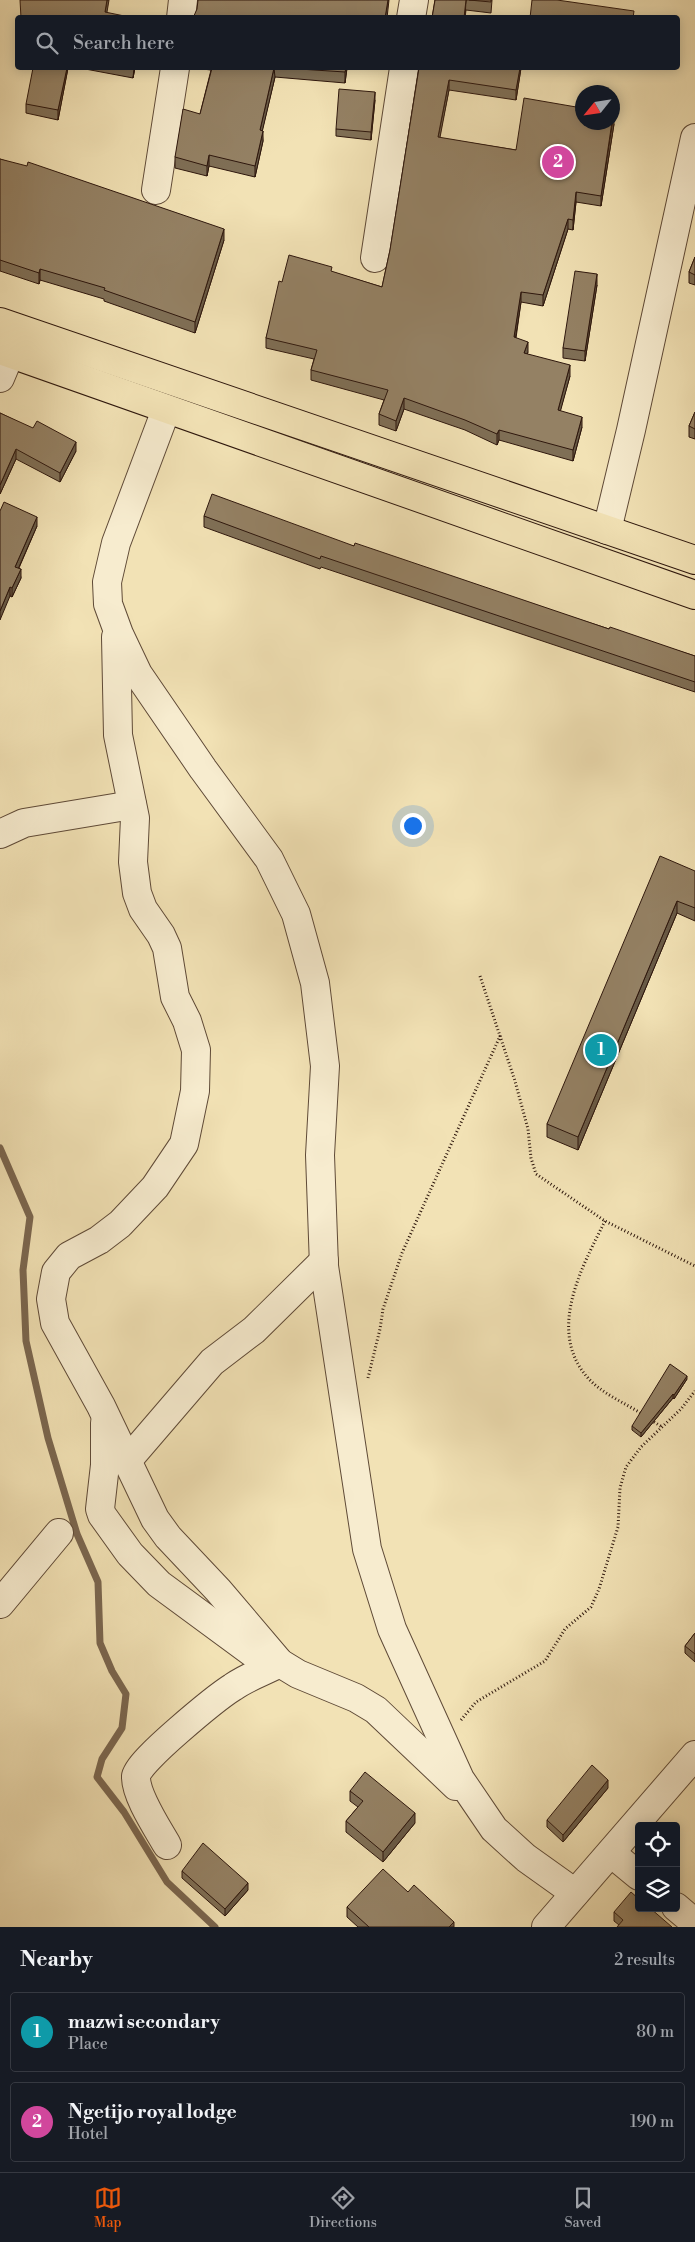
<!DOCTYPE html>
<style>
body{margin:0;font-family:"Libre Bodoni",serif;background:#242831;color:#f1f3f6}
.controls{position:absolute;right:15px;bottom:15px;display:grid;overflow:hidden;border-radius:5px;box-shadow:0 2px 12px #0003}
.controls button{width:45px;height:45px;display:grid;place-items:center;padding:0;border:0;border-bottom:1px solid #363941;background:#171b24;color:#f1f3f6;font:25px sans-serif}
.compass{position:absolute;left:575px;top:85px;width:45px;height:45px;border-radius:50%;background:#171b24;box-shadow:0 2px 12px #0003;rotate:240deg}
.you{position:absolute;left:412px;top:825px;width:18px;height:18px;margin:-12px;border:4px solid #fff;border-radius:50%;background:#1a73e8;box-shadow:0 0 0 8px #1a73e833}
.badge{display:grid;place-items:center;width:32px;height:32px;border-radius:50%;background:#ea580c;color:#fff;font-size:16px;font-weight:700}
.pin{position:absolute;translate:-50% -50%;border:2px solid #fff;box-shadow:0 1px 5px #0006}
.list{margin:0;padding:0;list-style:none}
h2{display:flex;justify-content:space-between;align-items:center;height:65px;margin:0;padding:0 20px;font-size:21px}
h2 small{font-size:16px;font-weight:400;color:#9ea1a6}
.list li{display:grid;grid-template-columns:32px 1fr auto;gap:15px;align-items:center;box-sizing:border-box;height:80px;margin:0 10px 10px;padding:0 10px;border:1px solid #363941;border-radius:5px}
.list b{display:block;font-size:19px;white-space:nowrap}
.list p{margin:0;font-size:16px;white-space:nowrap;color:#9ea1a6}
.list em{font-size:16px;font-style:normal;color:#9ea1a6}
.icon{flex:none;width:28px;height:28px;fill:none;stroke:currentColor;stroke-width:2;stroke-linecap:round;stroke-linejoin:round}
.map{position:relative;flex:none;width:695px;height:1927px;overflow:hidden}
.search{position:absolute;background:#171b24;box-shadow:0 2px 12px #0003;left:15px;right:15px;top:15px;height:55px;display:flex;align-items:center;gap:12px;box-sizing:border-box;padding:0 18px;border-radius:5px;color:#9ea1a6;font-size:19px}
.sheet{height:245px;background:#171b24}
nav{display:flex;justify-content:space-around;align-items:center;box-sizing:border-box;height:70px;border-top:1px solid #363941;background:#171b24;font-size:14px;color:#9ea1a6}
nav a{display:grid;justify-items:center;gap:2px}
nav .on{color:#ea580c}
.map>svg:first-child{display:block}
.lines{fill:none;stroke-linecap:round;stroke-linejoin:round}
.stream{stroke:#7b6750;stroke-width:7}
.minor-casing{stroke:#5f4a37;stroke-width:30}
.major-casing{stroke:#2e170d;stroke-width:30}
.path{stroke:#2e170d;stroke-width:3;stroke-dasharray:1 2.5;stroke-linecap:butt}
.minor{stroke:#f7eccf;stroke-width:28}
.major{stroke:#f2e2b5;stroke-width:28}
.wall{fill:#7f6f56;stroke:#2e170d}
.shaded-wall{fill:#685a46;stroke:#2e170d}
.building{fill:#948164;stroke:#2e170d}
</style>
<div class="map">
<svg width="695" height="1927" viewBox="0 0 695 1927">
<rect width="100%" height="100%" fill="#f2e2b5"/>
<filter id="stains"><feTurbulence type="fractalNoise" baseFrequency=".004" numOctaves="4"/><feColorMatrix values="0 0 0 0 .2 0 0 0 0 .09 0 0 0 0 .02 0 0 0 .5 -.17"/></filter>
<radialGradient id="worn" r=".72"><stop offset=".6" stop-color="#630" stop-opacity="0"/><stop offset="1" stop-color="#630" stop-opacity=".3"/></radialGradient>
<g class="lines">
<polyline class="stream" points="0,1148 30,1217 23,1270 26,1341 48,1438 77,1534 98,1582 100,1643 112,1671 126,1694 122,1728 102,1759 97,1777 124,1812 167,1882 215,1927"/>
<defs>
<g id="minor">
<polyline points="181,18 183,0"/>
<polyline points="411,18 414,0"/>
<polyline points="156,190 175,68"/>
<polyline points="375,258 404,68"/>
<polyline points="0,378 10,354"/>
<polyline points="166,410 116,543 107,582 108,604 119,634 138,674 203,769 269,859 296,914 315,983 325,1066 320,1155 324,1266 367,1549 392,1629 460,1779 494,1829 526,1858 575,1893"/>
<polyline points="607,530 631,430 695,138"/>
<polyline points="116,637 118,735 135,818 133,862 137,893 143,909 161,935 167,948 175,997 187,1021 196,1050 195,1091 184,1144 155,1187 120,1224 99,1240 69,1256 56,1272 51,1299 55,1323 101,1406 155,1519 168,1537 218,1590 280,1663 298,1674 356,1698 376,1710 456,1786"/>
<polyline points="0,834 24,823 132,805"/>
<polyline points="105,1423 105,1465 100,1509 102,1515 130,1554 159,1584 269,1665"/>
<polyline points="127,1461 212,1362 254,1330 324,1261"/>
<polyline points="0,1604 59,1533"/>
<path d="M167 1845C158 1829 135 1795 136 1776 137 1762 217 1697 233 1687 247 1677 265 1671 280 1663"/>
<polyline points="611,1853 639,1876"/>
<polyline points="676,1907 695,1923"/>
<polyline points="546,1927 695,1755"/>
</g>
<g id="major">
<polyline points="0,322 695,560"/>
<polyline points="0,350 695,595"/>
</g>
</defs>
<use href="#minor" class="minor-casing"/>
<use href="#major" class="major-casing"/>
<g class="path">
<polyline points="480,976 515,1081 528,1129 531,1158 536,1174 605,1221 695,1266"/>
<path d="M605 1221C582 1267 546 1331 588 1378 601 1393 625 1403 642 1414"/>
<polyline points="368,1378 380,1329 383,1309 402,1253 501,1034"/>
<polyline points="651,1420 662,1427"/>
<polyline points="461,1720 476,1702 545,1661 565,1629 591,1607 599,1589 618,1527 620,1488 626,1467 641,1447 681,1409 695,1391"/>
</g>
<use href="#minor" class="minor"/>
<use href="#major" class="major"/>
</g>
<g class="wall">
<polygon points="435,0 492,0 491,13 466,10 465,18 432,18"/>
<polygon points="68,68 58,120 26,113 26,104"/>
<polygon points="80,68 135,68 133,78"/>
<polygon points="194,68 347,68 345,83 275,77 262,131 263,141 255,177 209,166 207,176 175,168 175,157 200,114 211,70"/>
<polygon points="419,68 521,68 516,100 449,90 439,138 516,150 614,124 601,206 576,202 573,230 568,229 543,306 521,302 516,338 528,352 527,354 570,376 560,411 582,427 573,461 499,440 497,445 465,430 404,409 396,431 379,425 379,414 384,400 311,380 311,370 314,359 266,348 266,338 282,282 332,272 382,287 390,250"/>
<polygon points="375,100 371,140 336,136 336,129"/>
<polygon points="0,159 224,240 195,333 104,301 104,299 40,280 39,284 0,271"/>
<polygon points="695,257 695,285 689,283 689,272"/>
<polygon points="597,285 585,361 563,358 563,348"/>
<polygon points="695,412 695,439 689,437 689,426"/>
<polygon points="0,413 76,451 60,482 16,459 0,494"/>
<polygon points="0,511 37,526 19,568 21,578 12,597 10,596"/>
<polygon points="204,516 354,546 609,629 695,656 695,692 321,567 320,569 204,527"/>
<polygon points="695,871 695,921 677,913 578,1150 547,1137 547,1124"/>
<polygon points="687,1379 674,1399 673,1398 641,1437 632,1430 632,1426"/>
<polygon points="695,1633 695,1662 685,1653 685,1646"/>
<polygon points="608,1788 563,1842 547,1827 547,1820"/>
<polygon points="350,1791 415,1823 383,1862 346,1832 346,1821 358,1807 350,1801"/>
<polygon points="182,1871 248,1890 225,1916 182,1878"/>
<polygon points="408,1892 454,1927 358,1927 347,1917 347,1907"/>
<polygon points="614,1912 672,1927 619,1925 614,1921"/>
</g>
<g class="shaded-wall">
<polygon points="107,0 109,0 106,18 105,12"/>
<polygon points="388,0 389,0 387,18 385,18"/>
<polygon points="466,0 465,18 464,18"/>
<polygon points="67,68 68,68 58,120 58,110"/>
<polygon points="134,68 135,68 133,78"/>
<polygon points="274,68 275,77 260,141 260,130"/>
<polygon points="346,68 347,68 345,83 345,72"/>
<polygon points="520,68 521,68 516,100 516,90"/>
<polygon points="449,80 449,90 438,148 438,137"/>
<polygon points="375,92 375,100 371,140 371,132"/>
<polygon points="614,113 614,124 601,206 601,196"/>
<polygon points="263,131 263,141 255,177 255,166"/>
<polygon points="209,155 209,166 207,176 207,166"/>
<polygon points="576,192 576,202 573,230 573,220"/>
<polygon points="568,219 568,229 543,306 543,295"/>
<polygon points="224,229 224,240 195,333 195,322"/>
<polygon points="40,269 40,280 39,284 39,273"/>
<polygon points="597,274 597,285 585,361 585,351"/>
<polygon points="521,292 521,302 514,347 514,337"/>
<polygon points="528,342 528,352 524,363 524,353"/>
<polygon points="570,365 570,376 558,420 558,410"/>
<polygon points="404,398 404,409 396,431 396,421"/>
<polygon points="582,417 582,427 573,461 573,450"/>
<polygon points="499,430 499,440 497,445 497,434"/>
<polygon points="76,442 76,451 60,482 60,473"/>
<polygon points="16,449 16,459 0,494 0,485"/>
<polygon points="37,517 37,526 15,576 15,567"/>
<polygon points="21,569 21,578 12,597 12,588"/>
<polygon points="10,587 10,596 0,620 0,611"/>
<polygon points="677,901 677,913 578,1150 578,1137"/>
<polygon points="687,1376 687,1379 674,1399 674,1395"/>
<polygon points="673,1394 673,1398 641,1437 641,1433"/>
<polygon points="608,1780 608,1788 563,1842 563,1835"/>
<polygon points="415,1813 415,1823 383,1862 383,1852"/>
<polygon points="248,1883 248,1890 225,1916 225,1909"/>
<polygon points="454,1922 454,1927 449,1927"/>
</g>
<g class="building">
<polygon points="20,0 107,0 105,12 134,18 21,18"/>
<polygon points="198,0 388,0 385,18 193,18 197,9"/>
<polygon points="435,0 466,0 464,18 432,18"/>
<polygon points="469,0 491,0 491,2"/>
<polygon points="532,0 557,0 634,11 633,18 530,18"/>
<polygon points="33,68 67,68 58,110 26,104"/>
<polygon points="212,68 274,68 260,130 263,131 255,166 209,155 207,166 175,157 183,109 200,114"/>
<polygon points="284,68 346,68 345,72"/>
<polygon points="419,68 520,68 516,90 449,80 438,137 516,150 524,98 582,108 582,122 612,122 601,196 576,192 573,220 568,219 543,295 521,292 514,337 528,342 524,353 570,365 558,410 582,417 573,450 499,430 497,434 465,420 404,398 396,421 379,414 388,390 311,370 317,350 266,338 279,281 282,282 289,255 332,267 331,271 382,287 390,250"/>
<polygon points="339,89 375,92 371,132 336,129"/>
<polygon points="0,159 27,166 28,162 224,229 195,322 104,290 105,288 40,269 39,273 0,260"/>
<polygon points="695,257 695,275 689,272"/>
<polygon points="575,271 597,274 585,351 563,348"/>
<polygon points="695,412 695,429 689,426"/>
<polygon points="0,413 33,428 37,421 76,442 60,473 16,449 0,485"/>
<polygon points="212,494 354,546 355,543 609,629 610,627 695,656 695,682 321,556 320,559 204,516"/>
<polygon points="4,502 37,517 15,567 21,569 12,588 10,587 0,611 0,511"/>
<polygon points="660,856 695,871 695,908 677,901 578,1137 547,1124"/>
<polygon points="670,1364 687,1376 674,1395 673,1394 641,1433 632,1426"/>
<polygon points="695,1633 695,1654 685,1646"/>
<polygon points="592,1765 608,1780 563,1835 547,1820"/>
<polygon points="365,1772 415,1813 383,1852 346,1821 363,1801 350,1791"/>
<polygon points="203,1843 248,1883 225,1909 182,1871"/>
<polygon points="383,1869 408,1892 414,1885 454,1922 449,1927 369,1927 347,1907"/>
<polygon points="631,1892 639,1899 639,1908 650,1908 672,1927 617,1927 623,1920 614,1912"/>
</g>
<rect width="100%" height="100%" filter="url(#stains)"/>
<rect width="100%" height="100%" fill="url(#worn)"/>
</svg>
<div class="controls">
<button><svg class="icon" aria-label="locate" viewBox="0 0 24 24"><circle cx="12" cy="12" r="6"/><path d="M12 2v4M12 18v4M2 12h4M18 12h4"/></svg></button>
<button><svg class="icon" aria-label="layers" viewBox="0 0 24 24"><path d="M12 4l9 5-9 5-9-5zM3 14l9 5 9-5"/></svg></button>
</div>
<svg class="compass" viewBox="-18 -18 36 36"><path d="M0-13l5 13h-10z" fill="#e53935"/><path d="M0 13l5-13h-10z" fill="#9ea1a6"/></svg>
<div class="you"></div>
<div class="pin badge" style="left:601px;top:1050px;background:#0f9aa8">1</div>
<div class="pin badge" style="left:558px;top:162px;background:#d1479c">2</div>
<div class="search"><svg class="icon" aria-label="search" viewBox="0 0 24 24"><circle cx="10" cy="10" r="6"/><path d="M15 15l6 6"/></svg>Search here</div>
</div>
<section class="sheet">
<h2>Nearby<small>2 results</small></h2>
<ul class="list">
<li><span class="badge" style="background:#0f9aa8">1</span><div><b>mazwi secondary</b><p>Place</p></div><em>80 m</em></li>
<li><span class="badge" style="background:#d1479c">2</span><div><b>Ngetijo royal lodge</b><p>Hotel</p></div><em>190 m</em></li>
</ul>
</section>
<nav>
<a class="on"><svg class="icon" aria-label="map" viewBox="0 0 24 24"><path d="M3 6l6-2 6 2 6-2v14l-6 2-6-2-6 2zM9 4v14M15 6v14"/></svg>Map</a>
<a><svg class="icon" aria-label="directions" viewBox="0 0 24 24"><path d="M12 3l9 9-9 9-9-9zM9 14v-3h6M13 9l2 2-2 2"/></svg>Directions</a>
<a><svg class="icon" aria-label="saved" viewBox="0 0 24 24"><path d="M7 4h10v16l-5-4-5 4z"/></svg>Saved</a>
</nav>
